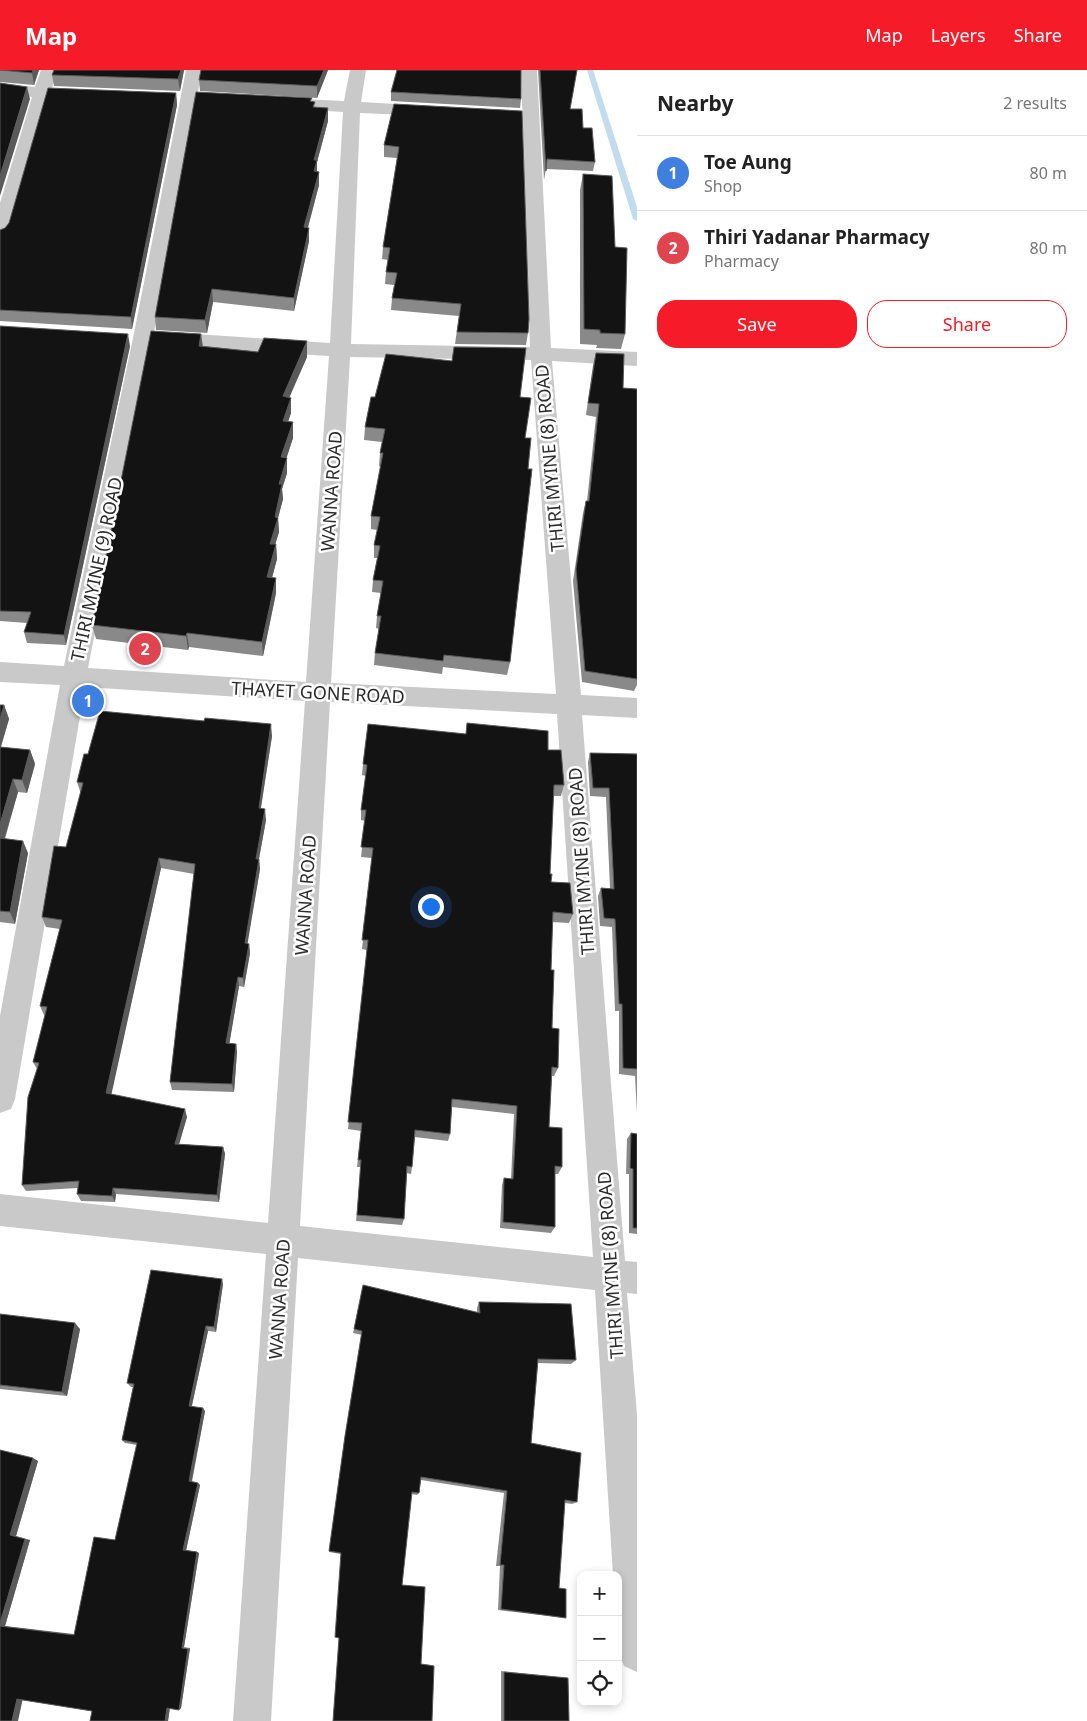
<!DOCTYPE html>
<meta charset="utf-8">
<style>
body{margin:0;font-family:"Noto Sans",sans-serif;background:#f6f6f6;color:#222}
.controls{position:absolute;right:15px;bottom:15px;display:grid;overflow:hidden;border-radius:10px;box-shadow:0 2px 8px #0003}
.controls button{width:45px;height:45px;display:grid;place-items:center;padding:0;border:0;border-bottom:1px solid #e0e0e0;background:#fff;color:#222;font:25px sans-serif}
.you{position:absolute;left:430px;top:836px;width:18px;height:18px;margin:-12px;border:4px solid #fff;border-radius:50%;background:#1a73e8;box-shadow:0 0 0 8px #1a73e833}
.badge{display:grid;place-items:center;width:32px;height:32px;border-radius:50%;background:#f51b29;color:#fff;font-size:16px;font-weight:700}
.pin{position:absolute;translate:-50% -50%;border:2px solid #fff;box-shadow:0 1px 5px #0006}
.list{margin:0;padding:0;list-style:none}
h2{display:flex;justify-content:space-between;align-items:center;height:65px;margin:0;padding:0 20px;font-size:21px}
h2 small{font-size:16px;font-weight:400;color:#767676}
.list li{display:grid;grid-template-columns:32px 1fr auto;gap:15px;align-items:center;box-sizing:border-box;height:75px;padding:0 20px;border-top:1px solid #e0e0e0}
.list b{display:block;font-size:19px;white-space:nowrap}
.list p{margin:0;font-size:16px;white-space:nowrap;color:#767676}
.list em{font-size:16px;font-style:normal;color:#767676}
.actions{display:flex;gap:10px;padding:15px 20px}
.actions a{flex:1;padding:11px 0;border:1px solid #f51b29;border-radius:20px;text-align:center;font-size:18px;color:#f51b29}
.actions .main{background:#f51b29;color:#fff}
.icon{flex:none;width:28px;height:28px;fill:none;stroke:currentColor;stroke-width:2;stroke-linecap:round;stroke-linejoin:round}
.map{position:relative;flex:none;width:637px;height:1651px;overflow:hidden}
header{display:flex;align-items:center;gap:30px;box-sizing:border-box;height:70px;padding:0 25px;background:#f51b29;color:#fff}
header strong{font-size:24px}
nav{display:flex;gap:28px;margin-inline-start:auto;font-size:18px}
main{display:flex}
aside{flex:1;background:#fff}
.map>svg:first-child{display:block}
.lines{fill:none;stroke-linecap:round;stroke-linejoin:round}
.stream{fill:#c1dced;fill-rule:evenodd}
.minor{fill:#c9c9c9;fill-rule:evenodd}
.wall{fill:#898989}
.shaded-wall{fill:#5a5a5a}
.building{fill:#131313;stroke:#5a5a5a}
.labels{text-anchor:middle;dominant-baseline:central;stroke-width:5;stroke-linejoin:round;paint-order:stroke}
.street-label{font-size:18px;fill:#2c2c2c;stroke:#fff}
</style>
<header>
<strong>Map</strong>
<nav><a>Map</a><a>Layers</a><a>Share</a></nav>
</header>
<main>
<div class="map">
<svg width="637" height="1651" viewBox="0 0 637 1651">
<rect width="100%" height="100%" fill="#fff"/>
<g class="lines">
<polygon class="stream" points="587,0 593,0 637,137 637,151 633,149"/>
<g class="minor">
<polygon points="41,0 57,0 52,18 90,21 93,25 90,29 84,30 49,29 10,164 7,168 0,170 0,133 32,27 0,23 0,13 35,17"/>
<path d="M186 0H202L153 268 88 598 306 612 329 286 164 276 157 274 154 269 157 264 164 262 330 273 343 42 279 38 273 37 270 33 273 29 279 28 344 31 350 0H366L361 32 431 36 437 37 440 41 437 45 431 46 360 43 351 274 530 277 521 0H537L551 278 637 282V296L552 291 581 625 637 628V648L582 645 625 1191 637 1192V1224L627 1223 637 1345V1602L624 1596 618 1581V1505H613L595 1220 298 1188 271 1651H233L266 1184 0 1156V1124L268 1153 305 631 85 617 15 1029 11 1039 0 1043V946L60 615 0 612V592L64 596 133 268ZM350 287 531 290 556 624 331 613ZM330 632 557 644 593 1187 300 1156Z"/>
</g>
</g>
<g class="wall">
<polygon points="0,0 39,0 34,15 0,12"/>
<polygon points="184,0 180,21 54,16 52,5"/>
<polygon points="328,0 317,28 200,21 199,10"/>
<polygon points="538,0 577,0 570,39 583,58 595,92 593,101 546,99 544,110"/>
<polygon points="391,22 521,29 520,38 391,31"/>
<polygon points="176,23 177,35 132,259 0,251 0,160 5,158"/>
<polygon points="312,32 315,37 328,38 328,51 317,92 317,102 319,115 308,158 309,171 294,241 213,232 207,263 156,260 155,247"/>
<polygon points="394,34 528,263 526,275 455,274 459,246 391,240 392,228 394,215 385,214 386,202 388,190 382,189 383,177 397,88 384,87 384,75"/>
<polygon points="583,104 615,177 625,264 621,279 596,278 597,275 580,274 580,120"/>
<polygon points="0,256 130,276 66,575 27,573 24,562 27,553 0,551"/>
<polygon points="201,264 203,276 307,287 289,327 291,328 291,343 288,352 293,352 293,368 286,388 287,403 282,419 283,429 278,448 279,462 275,474 276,474 277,489 272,508 276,508 276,523 263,586 189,577 188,580 96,569 92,555"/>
<polygon points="596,283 623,318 637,319 637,615 634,621 582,612 573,511 583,443 586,431 587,431 596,347 586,345 593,295"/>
<polygon points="375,327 520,327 528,399 510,592 507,605 443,597 442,604 374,595 375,583 379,559 376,558 377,546 381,523 372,522 373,510 377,488 374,488 374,475 377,460 371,459 371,446 381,397 379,396 380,383 382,372 364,370 365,357"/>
<polygon points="0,635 4,635 9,649 1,677 30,680 35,694 27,723 18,722 5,769 28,783 15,854 0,852"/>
<polygon points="467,653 548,680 564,715 561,726 553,726 550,804 551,812 573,844 569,853 552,852 551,900 552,958 558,998 554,1006 552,1006 549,1057 562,1097 558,1104 555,1104 555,1157 551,1163 500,1158 502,1115 504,1108 511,1109 514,1044 452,1037 450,1064 448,1071 415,1067 412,1097 411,1104 407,1103 404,1149 402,1155 356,1151 361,1097 357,1097 361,1061 348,1059 367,880 362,879 372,788 361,787 365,751 361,750 361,740 366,706 362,705 363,694 466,664"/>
<polygon points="272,666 261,738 266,750 259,789 260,799 247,873 249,874 250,883 244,917 239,916 229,974 236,974 237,982 234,1022 172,1020 170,1012 194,804 161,798 111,1024 187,1047 179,1074 223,1077 225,1084 219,1132 116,1124 115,1132 81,1131 77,1124 78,1118 26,1121 22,1115 37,999 33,992 45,945 44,945 40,936 60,859 46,857 42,847 66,777 81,724 77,712 88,684"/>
<polygon points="590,683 637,684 637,1043 635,1006 619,1004 619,941 615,941 612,857 600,856 598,826 601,818 610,818 606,727 590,726 588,692"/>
<polygon points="631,1063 637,1064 637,1164 629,1163 629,1104 626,1104 627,1069"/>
<polygon points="223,1214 216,1262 208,1261 192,1336 205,1341 192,1412 198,1413 200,1415 186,1480 197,1482 199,1483 184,1577 190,1578 181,1638 179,1640 170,1638 168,1651 90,1651 92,1641 22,1630 0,1651 0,1380 38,1391 16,1466 30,1470 5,1556 74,1564 115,1470 137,1375 125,1373 122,1370 133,1317 131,1317 127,1313"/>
<polygon points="479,1232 576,1290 571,1294 538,1293 531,1373 577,1432 572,1434 565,1433 559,1518 566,1548 498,1540 500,1496 496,1496 504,1423 421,1410 419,1423 417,1425 411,1424 402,1515 421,1594 431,1595 434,1596 333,1651 339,1568 341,1484 329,1482 345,1366 362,1265 353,1263 354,1259 477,1243 477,1238"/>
<polygon points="0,1244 80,1259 67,1326 0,1319"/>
<polygon points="501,1601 568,1608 569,1651 501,1651"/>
</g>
<g class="shaded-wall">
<polygon points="33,0 39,0 34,15 32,3"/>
<polygon points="181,0 184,0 180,21 178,9"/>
<polygon points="324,0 328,0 317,28 317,16"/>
<polygon points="27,17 30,29 0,126 0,106"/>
<polygon points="176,23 177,35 132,259 131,247"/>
<polygon points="328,38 328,51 317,92 317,104 314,115 314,90"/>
<polygon points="319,102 319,115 304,171 304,157"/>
<polygon points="309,158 309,171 294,241 294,228"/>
<polygon points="212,219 213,232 207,263 205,250"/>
<polygon points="128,264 130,276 66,575 64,565"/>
<polygon points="201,264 203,280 199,276"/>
<polygon points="307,271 307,287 283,342 283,326"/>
<polygon points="291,328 291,343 283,366 283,351"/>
<polygon points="293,352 293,368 282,402 281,387"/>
<polygon points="287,388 287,403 282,419 283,429 278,448 279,462 271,488 270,474 275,447 279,414"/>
<polygon points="276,474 277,489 268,522 267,507"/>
<polygon points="276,508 276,523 263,586 262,572"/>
<polygon points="187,563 189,577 188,580 186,566"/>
<polygon points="4,635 9,649 0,679 0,649"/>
<polygon points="271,654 272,666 259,749 259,738"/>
<polygon points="30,680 35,694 27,723 22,710"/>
<polygon points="13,709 18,722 1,780 0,777 0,754"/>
<polygon points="265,739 266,750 257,799 256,789"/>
<polygon points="23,771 28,783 15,854 10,842"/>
<polygon points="159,788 161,798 110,1031 106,1023"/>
<polygon points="259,789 260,799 246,883 245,873"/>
<polygon points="249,874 250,883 244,917 243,908"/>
<polygon points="238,907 239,916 228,982 226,973"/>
<polygon points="236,974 237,982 234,1022 232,1014"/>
<polygon points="185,1039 187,1047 177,1081 175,1074"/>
<polygon points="223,1077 225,1084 219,1132 217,1125"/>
<polygon points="113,1118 116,1124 115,1132 112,1126"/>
<polygon points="222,1209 223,1214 216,1262 214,1257"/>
<polygon points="75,1253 80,1259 67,1326 62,1322"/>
<polygon points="206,1256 208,1261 191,1339 189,1336"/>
<polygon points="203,1338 205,1341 191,1414 189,1411"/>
<polygon points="33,1388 38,1391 16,1466 10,1465"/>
<polygon points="198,1413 200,1415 186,1481 183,1480"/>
<polygon points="25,1469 30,1470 5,1556 0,1556 0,1553"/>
<polygon points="197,1482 199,1483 184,1577 182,1578"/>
<polygon points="190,1578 181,1638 179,1640 188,1579"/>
<polygon points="23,1628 18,1651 12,1651 17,1629"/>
<polygon points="170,1636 168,1651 165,1651 167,1638"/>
</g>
<g class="building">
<polygon points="0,0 33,0 32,3"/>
<polygon points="54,0 181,0 178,9 52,5"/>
<polygon points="201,0 324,0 317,16 199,10"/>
<polygon points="397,0 521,0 521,29 391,22"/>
<polygon points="540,0 577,0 570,39 582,39 583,58 592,58 595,92 547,89 546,101"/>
<polygon points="0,13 27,17 0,106"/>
<polygon points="48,18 176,23 131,247 0,240 0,160 5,158 9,153"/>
<polygon points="196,22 312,28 310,31 315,32 313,37 328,38 314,90 317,90 314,101 319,102 304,157 309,158 294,228 212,219 205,250 155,247"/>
<polygon points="394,34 522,41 529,249 528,263 457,262 461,234 392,228 397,203 386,202 390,178 383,177 399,77 384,75"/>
<polygon points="583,104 612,106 615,177 627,178 625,264 600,263 600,260 584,259"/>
<polygon points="0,256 128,264 64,565 24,562 31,542 0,541"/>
<polygon points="151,261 201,264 199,276 258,282 264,268 307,271 283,326 291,328 283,351 293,352 281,387 287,388 279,414 282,414 275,447 278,448 270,474 276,474 267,507 276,508 262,572 187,563 186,566 92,555"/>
<polygon points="454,277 526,278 520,327 531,328 525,368 531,368 528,399 532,399 510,592 444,585 443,591 375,583 381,546 377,546 383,511 373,510 380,476 374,475 380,447 371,446 383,383 380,383 385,359 365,357 371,327 375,327 386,284 452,291"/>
<polygon points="596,283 624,284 623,318 637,319 637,609 585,601 576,499 586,431 589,431 599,334 588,333"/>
<polygon points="0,635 4,635 0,649"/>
<polygon points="100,641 204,651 205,648 271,654 259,738 265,739 256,789 259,789 245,873 249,874 243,908 238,907 226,973 236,974 232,1014 170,1012 195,794 159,788 106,1023 185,1039 175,1074 223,1077 217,1125 113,1118 112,1126 77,1124 79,1111 22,1115 28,1027 39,993 33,992 47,937 40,936 62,850 42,847 54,776 66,777 83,713 77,712 84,684 88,684"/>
<polygon points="467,653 548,661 548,680 561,680 564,715 554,715 550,804 552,804 551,812 570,813 573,844 553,842 551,900 554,900 552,958 559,959 558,998 552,997 549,1057 562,1058 562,1097 555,1096 555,1157 503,1152 504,1108 513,1109 517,1036 452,1029 450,1064 415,1060 412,1097 407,1096 404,1149 357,1145 361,1090 358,1090 362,1053 348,1052 368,870 362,870 373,778 361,777 366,740 361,740 367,695 363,694 368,654 466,664"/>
<polygon points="0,677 30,680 22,710 13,709 0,754"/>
<polygon points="590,683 637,684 637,999 623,998 622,934 619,934 615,849 604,848 601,818 614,819 609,718 593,718"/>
<polygon points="0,768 23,771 10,842 0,841"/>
<polygon points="631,1063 637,1064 637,1158 633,1158 633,1099 630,1098"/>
<polygon points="151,1200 222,1209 214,1257 206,1256 189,1336 203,1338 189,1411 198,1413 183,1480 197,1482 182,1578 188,1579 179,1640 167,1638 165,1651 90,1651 92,1641 17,1629 12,1651 0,1651 0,1556 74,1565 94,1467 115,1470 137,1373 122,1370 134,1314 127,1313"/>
<polygon points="363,1215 480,1243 479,1232 571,1234 576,1290 538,1289 531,1373 581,1383 577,1432 565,1430 559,1518 566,1519 566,1548 501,1539 504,1495 500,1495 507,1421 421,1407 419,1423 412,1422 402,1515 425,1517 421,1594 434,1596 432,1651 333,1651 339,1568 335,1567 341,1483 329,1481 345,1366 362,1261 354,1259"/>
<polygon points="0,1244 75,1253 62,1322 0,1315"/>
<polygon points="0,1380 33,1388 10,1465 25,1469 0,1553"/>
<polygon points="504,1602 568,1608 569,1651 504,1651"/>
</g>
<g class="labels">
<g class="street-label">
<text transform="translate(549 388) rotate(-95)">THIRI MYINE (8) ROAD</text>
<text transform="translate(331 421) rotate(-86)">WANNA ROAD</text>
<text transform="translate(96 499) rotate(-78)">THIRI MYINE (9) ROAD</text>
<text transform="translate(318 622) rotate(3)">THAYET GONE ROAD</text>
<text transform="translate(581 791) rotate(-94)">THIRI MYINE (8) ROAD</text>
<text transform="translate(305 825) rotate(-86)">WANNA ROAD</text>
<text transform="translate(610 1195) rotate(-94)">THIRI MYINE (8) ROAD</text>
<text transform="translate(279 1229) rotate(-86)">WANNA ROAD</text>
</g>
</g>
</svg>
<div class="controls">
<button>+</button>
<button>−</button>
<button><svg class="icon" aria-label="locate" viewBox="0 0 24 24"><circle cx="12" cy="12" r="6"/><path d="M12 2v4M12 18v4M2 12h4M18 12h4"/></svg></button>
</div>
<div class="you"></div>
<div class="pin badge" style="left:88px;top:631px;background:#3f7fe0">1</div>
<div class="pin badge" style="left:145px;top:579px;background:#e0444e">2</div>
</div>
<aside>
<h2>Nearby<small>2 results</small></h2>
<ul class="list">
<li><span class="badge" style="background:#3f7fe0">1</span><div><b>Toe Aung</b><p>Shop</p></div><em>80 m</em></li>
<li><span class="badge" style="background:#e0444e">2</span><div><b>Thiri Yadanar Pharmacy</b><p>Pharmacy</p></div><em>80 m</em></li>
</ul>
<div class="actions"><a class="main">Save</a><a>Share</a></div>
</aside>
</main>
